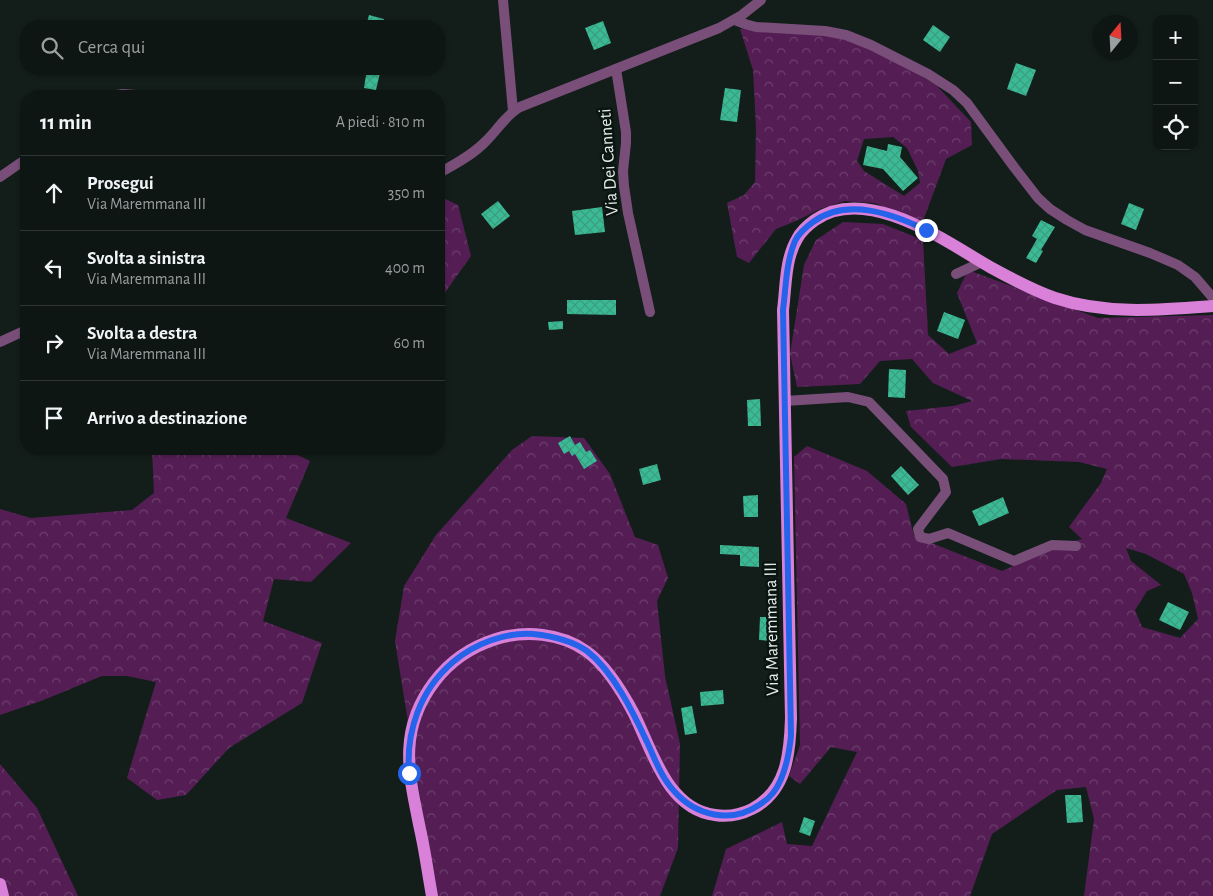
<!DOCTYPE html>
<html lang="it">
<meta charset="utf-8">
<style>
body{margin:0;font-family:"Alegreya Sans",sans-serif;background:#171f1d;color:#f1f3f6}
.controls{position:absolute;right:15px;top:15px;display:grid;overflow:hidden;border-radius:10px;box-shadow:0 1px 4px #0004}
.controls button{width:45px;height:45px;display:grid;place-items:center;padding:0;border:0;border-bottom:1px solid #2e3534;background:#0e1614;color:#f1f3f6;font:25px sans-serif}
.compass{position:absolute;left:1093px;top:15px;width:45px;height:45px;border-radius:50%;background:#0e1614;box-shadow:0 1px 4px #0004;rotate:18deg}
.stop{position:absolute;width:15px;height:15px;margin:-11px;border:4px solid #2563eb;border-radius:50%;background:#fff}
.stop.end{background:#2563eb;border-color:#fff;box-shadow:0 1px 5px #0008}
.list{margin:0;padding:0;list-style:none}
h2{display:flex;justify-content:space-between;align-items:center;height:65px;margin:0;padding:0 20px;font-size:21px}
h2 small{font-size:16px;font-weight:400;color:#9b9fa0}
.list li{display:grid;grid-template-columns:32px 1fr auto;gap:15px;align-items:center;box-sizing:border-box;height:75px;padding:0 20px;border-top:1px solid #2e3534}
.list b{display:block;font-size:19px;white-space:nowrap}
.list p{margin:0;font-size:16px;white-space:nowrap;color:#9b9fa0}
.list em{font-size:16px;font-style:normal;color:#9b9fa0}
.icon{flex:none;width:28px;height:28px;fill:none;stroke:currentColor;stroke-width:2;stroke-linecap:round;stroke-linejoin:round}
.map{position:relative;flex:none;width:1213px;height:896px;overflow:hidden}
.search{position:absolute;background:#0e1614;box-shadow:0 1px 4px #0004;left:20px;top:20px;width:425px;height:55px;display:flex;align-items:center;gap:12px;box-sizing:border-box;padding:0 18px;border-radius:20px;color:#9b9fa0;font-size:19px}
.panel{position:absolute;background:#0e1614;box-shadow:0 1px 4px #0004;left:20px;top:90px;width:425px;height:365px;border-radius:20px}
.map>svg:first-child{display:block}
.forest{fill:url(#forest-crowns);fill-rule:evenodd}
.building{fill:url(#building-cross-hatch)}
.lines{fill:none;stroke-linecap:round;stroke-linejoin:round}
.minor{stroke:#794f79;stroke-width:10}
.major{stroke:#d980d9;stroke-width:12}
.route{stroke:#2563eb;stroke-width:6}
.labels{text-anchor:middle;dominant-baseline:central;stroke-width:5;stroke-linejoin:round;paint-order:stroke}
.street-label{font-size:18px;fill:#e4ebe8;stroke:#0a1511}
</style>
<div class="map">
<svg width="1213" height="896" viewBox="0 0 1213 896">
<defs>
<pattern id="forest-crowns" width="20" height="18" patternUnits="userSpaceOnUse" patternTransform="scale(1.25)"><rect width="20" height="18" fill="#541e55"/><path d="M2 6a3 3 0 1 1 6 0M12 15a3 3 0 1 1 6 0" fill="none" stroke="#6c3f6d"/></pattern>
<pattern id="building-cross-hatch" width="8" height="8" patternUnits="userSpaceOnUse" patternTransform="scale(1.25)"><rect width="8" height="8" fill="#3abb95"/><path d="M0 0l8 8M0 8l8-8" fill="none" stroke="#3c9e81"/></pattern>
</defs>
<rect width="100%" height="100%" fill="#131e1a"/>
<g class="forest">
<path d="M740 29H778L839 36 884 54 936 85 971 122 972 145 946 159 923 221 874 203 845 201 820 209 796 221 776 229 749 263 737 257 727 203 744 195 755 182 756 128 753 70ZM893 137 907 148 918 171 920 183 904 196 864 171 857 161 864 139Z"/>
<polygon points="439,196 458,205 471,256 439,301"/>
<path d="M843 222 883 224 923 240 928 335 949 354 977 343 957 293 968 270 1098 318 1213 315V896H1084L1094 819 1086 787 1057 790 992 834 970 896H712L726 849 782 822 787 844 812 846 857 752 831 747 800 784 789 776 800 745 794 457 807 446 867 471 906 504 914 536 1002 571 1060 545 1082 539 1069 527 1101 483 1107 469 1079 462 1001 459 952 467 911 427 906 411 953 406 972 401 933 383 912 359 880 361 860 384 797 387 790 354 804 265 816 240ZM1126 548 1146 554 1184 574 1192 593 1198 619 1180 638 1142 627 1135 610 1147 591 1161 585 1131 561Z"/>
<polygon points="532,436 584,438 610,474 635,537 658,545 668,578 657,601 665,676 680,744 678,848 660,896 436,896 395,641 404,586 436,535 512,450"/>
<polygon points="152,449 285,449 310,461 286,518 351,543 311,582 274,579 263,621 322,643 302,703 229,748 186,795 157,800 127,778 156,682 127,676 102,676 41,701 0,715 0,509 31,518 132,510 154,493"/>
<polygon points="0,764 37,808 78,896 0,896"/>
</g>
<g class="building">
<polygon points="369,15 384,19 382,26 366,26"/>
<polygon points="603,21 611,43 594,50 585,28"/>
<polygon points="933,25 950,37 940,52 923,40"/>
<polygon points="1016,63 1036,70 1026,96 1007,89"/>
<polygon points="367,69 381,69 376,90 364,88"/>
<polygon points="725,88 741,90 737,122 720,120"/>
<polygon points="888,144 902,147 900,157 918,178 903,191 883,169 863,165 867,146 887,151"/>
<polygon points="498,201 510,216 493,229 481,214"/>
<polygon points="1129,203 1144,209 1136,230 1121,224"/>
<polygon points="602,207 605,232 575,235 572,211"/>
<polygon points="1041,220 1055,227 1041,250 1043,251 1036,263 1026,258 1037,239 1032,236"/>
<polygon points="567,300 616,300 616,315 567,314"/>
<polygon points="944,312 965,320 958,339 937,331"/>
<polygon points="563,321 563,329 549,330 548,322"/>
<polygon points="889,369 906,370 905,398 888,397"/>
<polygon points="760,399 761,426 748,426 747,400"/>
<polygon points="570,436 575,445 580,442 586,452 590,450 597,461 584,469 575,454 572,456 569,451 564,454 558,443"/>
<polygon points="657,464 661,480 643,485 639,469"/>
<polygon points="901,466 919,485 908,495 891,476"/>
<polygon points="758,495 758,517 744,517 743,496"/>
<polygon points="1003,497 1009,513 979,526 972,511"/>
<polygon points="720,545 759,547 759,567 740,566 740,555 720,554"/>
<polygon points="1168,602 1189,612 1180,630 1159,620"/>
<polygon points="760,617 776,617 774,641 759,640"/>
<polygon points="723,690 724,704 701,706 700,692"/>
<polygon points="692,706 697,733 685,735 681,708"/>
<polygon points="1065,795 1081,795 1083,822 1067,823"/>
<polygon points="804,817 815,821 810,836 799,832"/>
</g>
<g class="lines">
<g class="minor">
<polyline points="503,0 513,111"/>
<polyline points="735,20 745,24 756,27 825,31 846,35 871,45 928,74 953,90 967,103 1014,167 1038,198 1050,209 1067,220 1085,230 1150,253 1178,265 1195,277 1213,298"/>
<polyline points="616,69 626,132 626,143 623,171 624,186 628,213 650,312"/>
<polyline points="110,96 123,94 150,96"/>
<path d="M439 173C456 164 474 154 487 140 498 129 506 115 520 107L719 28 742 15 761 0"/>
<polyline points="0,177 26,159"/>
<polyline points="956,274 982,262"/>
<polyline points="0,342 26,330"/>
<polyline points="785,401 848,397 869,402 943,479 946,492 918,529 920,537 929,539 948,533 1014,561 1052,545 1076,546"/>
</g>
<g class="major">
<polyline points="0,884 3,896"/>
<path d="M432 896C428 874 425 851 420 829 409 775 397 730 435 681 451 660 471 647 496 639 525 630 561 633 586 651 606 665 623 693 634 714 652 750 667 809 715 815 727 817 740 815 752 809 787 791 790 753 791 718L783 310C786 287 785 259 797 239 801 231 808 225 815 220 867 184 945 241 990 267 1010 278 1032 290 1055 298 1106 315 1160 310 1213 306"/>
</g>
</g>
<g class="lines">
<path class="route" d="M409 773C406 731 420 690 453 662 474 644 505 632 533 634 552 636 571 640 587 651 613 671 633 712 647 742 655 759 661 777 674 791 696 816 731 824 759 805 764 802 769 798 773 793 785 778 789 754 791 736L783 310C786 287 786 262 795 241 799 233 806 227 813 222 847 197 893 214 926 230"/>
</g>
<g class="labels">
<g class="street-label">
<text transform="translate(609 162) rotate(-94)">Via Dei Canneti</text>
<text transform="translate(772 629) rotate(-91)">Via Maremmana III</text>
</g>
</g>
</svg>
<div class="controls">
<button>+</button>
<button>−</button>
<button><svg class="icon" aria-label="locate" viewBox="0 0 24 24"><circle cx="12" cy="12" r="6"/><path d="M12 2v4M12 18v4M2 12h4M18 12h4"/></svg></button>
</div>
<svg class="compass" viewBox="-18 -18 36 36"><path d="M0-13l5 13h-10z" fill="#e53935"/><path d="M0 13l5-13h-10z" fill="#9b9fa0"/></svg>
<div class="stop" style="left:409px;top:773px"></div>
<div class="stop end" style="left:926px;top:230px"></div>
<div class="search"><svg class="icon" aria-label="search" viewBox="0 0 24 24"><circle cx="10" cy="10" r="6"/><path d="M15 15l6 6"/></svg>Cerca qui</div>
<section class="panel">
<h2>11 min<small>A piedi · 810 m</small></h2>
<ul class="list">
<li><svg class="icon" aria-label="ahead" viewBox="0 0 24 24"><path d="M12 20V5M6 11l6-6 6 6"/></svg><div><b>Prosegui</b><p>Via Maremmana III</p></div><em>350 m</em></li>
<li><svg class="icon" aria-label="left" viewBox="0 0 24 24"><path d="M17 20v-9H6M10 6l-5 5 5 5"/></svg><div><b>Svolta a sinistra</b><p>Via Maremmana III</p></div><em>400 m</em></li>
<li><svg class="icon" aria-label="right" viewBox="0 0 24 24"><path d="M7 20v-9h11M14 6l5 5-5 5"/></svg><div><b>Svolta a destra</b><p>Via Maremmana III</p></div><em>60 m</em></li>
<li><svg class="icon" aria-label="arrive" viewBox="0 0 24 24"><path d="M6 21V4h12l-3 4 3 4H6"/></svg><div><b>Arrivo a destinazione</b></div></li>
</ul>
</section>
</div>
